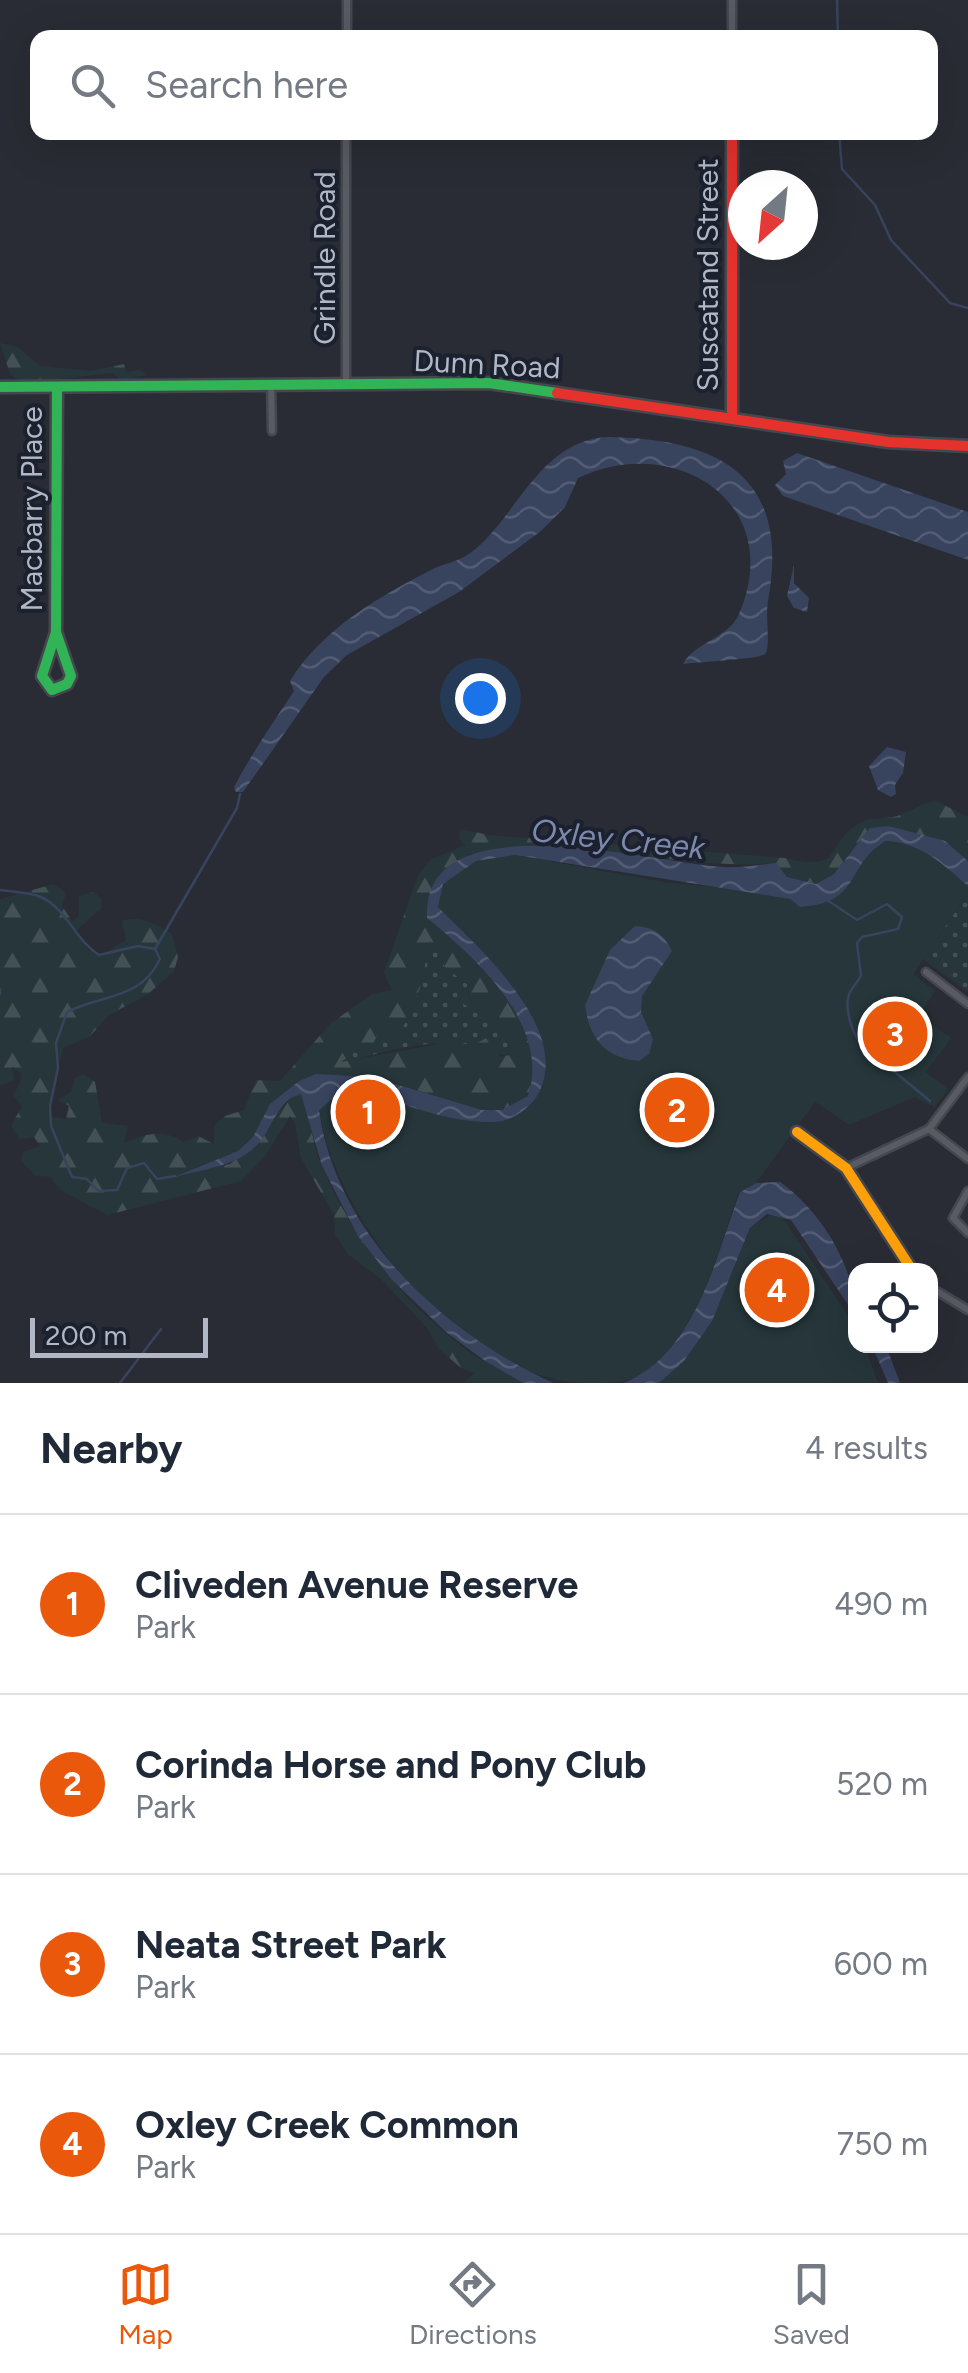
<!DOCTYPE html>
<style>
body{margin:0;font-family:Figtree,sans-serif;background:#f6f6f7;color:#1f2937}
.controls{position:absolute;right:30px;bottom:30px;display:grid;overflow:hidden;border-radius:20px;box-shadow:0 10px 40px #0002}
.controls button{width:90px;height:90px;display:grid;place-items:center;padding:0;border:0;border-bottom:2px solid #e0e1e3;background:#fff;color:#1f2937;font:50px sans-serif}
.compass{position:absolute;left:728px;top:170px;width:90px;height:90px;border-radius:50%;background:#fff;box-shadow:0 10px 40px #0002;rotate:207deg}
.scale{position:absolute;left:30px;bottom:25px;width:178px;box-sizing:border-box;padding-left:10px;border:5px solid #b2b7c6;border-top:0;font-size:28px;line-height:35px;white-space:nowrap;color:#b2b7c6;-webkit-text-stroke:8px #1c212f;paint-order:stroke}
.you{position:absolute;left:480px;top:698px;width:35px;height:35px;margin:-25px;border:8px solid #fff;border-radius:50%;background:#1a73e8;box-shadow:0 0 0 15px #1a73e833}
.badge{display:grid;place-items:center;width:65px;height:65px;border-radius:50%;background:#ea580c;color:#fff;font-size:32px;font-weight:700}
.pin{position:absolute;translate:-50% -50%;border:5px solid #fff;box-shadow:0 2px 10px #0006}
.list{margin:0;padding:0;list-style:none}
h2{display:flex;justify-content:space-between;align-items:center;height:130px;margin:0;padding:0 40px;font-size:42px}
h2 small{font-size:32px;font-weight:400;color:#747a83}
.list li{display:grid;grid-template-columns:65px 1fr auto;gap:30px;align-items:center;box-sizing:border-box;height:180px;padding:0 40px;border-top:2px solid #e0e1e3}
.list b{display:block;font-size:38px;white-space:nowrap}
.list p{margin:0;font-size:32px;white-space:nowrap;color:#747a83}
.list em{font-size:32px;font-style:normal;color:#747a83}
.icon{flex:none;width:55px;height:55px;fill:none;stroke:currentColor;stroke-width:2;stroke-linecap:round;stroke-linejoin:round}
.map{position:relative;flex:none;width:968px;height:1383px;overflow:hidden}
.search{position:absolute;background:#fff;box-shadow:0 10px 40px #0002;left:30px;right:30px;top:30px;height:110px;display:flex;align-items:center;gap:25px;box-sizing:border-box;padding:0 35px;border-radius:20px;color:#747a83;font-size:38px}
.sheet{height:850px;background:#fff}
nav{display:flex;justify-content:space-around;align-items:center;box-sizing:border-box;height:140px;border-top:2px solid #e0e1e3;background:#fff;font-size:28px;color:#747a83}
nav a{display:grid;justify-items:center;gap:5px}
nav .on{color:#ea580c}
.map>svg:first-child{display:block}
.grass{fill:url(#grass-dots)}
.forest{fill:url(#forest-firs);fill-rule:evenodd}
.park{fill:#26363a}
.water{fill:url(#water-waves)}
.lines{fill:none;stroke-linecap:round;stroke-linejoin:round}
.stream{stroke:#38435e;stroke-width:2.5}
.street-casing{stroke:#45474e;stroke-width:11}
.fast-casing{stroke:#45474e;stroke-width:15}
.slow-casing{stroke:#45474e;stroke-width:15}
.jam-casing{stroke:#45474e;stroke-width:15}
.street{stroke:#585b63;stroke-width:6}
.fast{stroke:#30b455;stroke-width:10}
.slow{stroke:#ff9f0a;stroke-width:10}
.jam{stroke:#e5322d;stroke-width:10}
.labels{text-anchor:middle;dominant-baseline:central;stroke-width:8;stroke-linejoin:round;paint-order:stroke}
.street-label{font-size:30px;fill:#b2b7c6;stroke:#1c212f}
.water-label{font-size:32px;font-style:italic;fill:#7c89ac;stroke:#1c212f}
</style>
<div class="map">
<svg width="968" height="1383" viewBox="0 0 968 1383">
<defs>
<pattern id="grass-dots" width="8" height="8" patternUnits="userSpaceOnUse" patternTransform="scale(2.5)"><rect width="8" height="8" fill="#26363a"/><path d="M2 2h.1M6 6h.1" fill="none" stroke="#435155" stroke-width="1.8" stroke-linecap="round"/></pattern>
<pattern id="forest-firs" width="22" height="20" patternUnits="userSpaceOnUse" patternTransform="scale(2.5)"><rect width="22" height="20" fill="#26363a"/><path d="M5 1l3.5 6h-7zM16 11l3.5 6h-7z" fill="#435155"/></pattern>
<pattern id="water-waves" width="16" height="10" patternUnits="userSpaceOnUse" patternTransform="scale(2.5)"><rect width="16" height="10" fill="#38435e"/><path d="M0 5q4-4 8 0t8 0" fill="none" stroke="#525c74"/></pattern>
</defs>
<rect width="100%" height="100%" fill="#292c34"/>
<g class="grass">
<polygon points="968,893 968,992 923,959"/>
<path d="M430 941 445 967 467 984 470 999 464 1004 490 1017 513 1051 510 1055C500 1058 469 1043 451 1043 415 1042 376 1054 341 1063L340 1058 377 1034 396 1043 420 988Z"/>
</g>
<g class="forest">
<polygon points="0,343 18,347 40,366 92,371 124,364 126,372 140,370 147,375 120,380 113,373 22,383 10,374"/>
<path d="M936 801 968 817V861L945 841 870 828 834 874 816 884 787 877 776 863C674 872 572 832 471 854L427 918C476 960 551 1025 528 1096L502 1110H482L373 1077 316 1074 299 1081 270 1104 253 1137 238 1151 176 1176 230 1164 262 1139 270 1120 297 1093 301 1094C311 1117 312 1144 322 1167 361 1257 433 1341 523 1383L485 1377 461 1368 438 1348 428 1329 382 1280 349 1255 335 1234 334 1215 301 1158 295 1123 290 1116 265 1156 241 1181 107 1215 61 1190 50 1177 35 1175 21 1161 23 1152 40 1146 34 1137 20 1139 11 1126 22 1106 13 1095 21 1082 20 1072 12 1067 14 1080 0 1086V899L54 884 66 893 62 906 72 921 79 916V896L93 892 101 898 102 907 76 931 89 951 102 955 126 940 122 921C141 915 156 924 172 934L178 957 174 971 148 994 109 1015 90 1036 63 1048 48 1108 52 1117 66 1119 69 1106 58 1100 71 1092 75 1078 84 1074 95 1082 102 1123 128 1126 124 1143C144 1134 163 1128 184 1142L198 1136 214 1144V1126L225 1116 244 1110 256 1080 280 1081 330 1024 372 994 392 990 384 973 418 875 430 860 465 845 459 838 461 829 489 835 785 858C847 873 822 845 861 822 872 816 889 820 900 815 914 810 921 803 936 801ZM430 941 445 967 467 984 470 999 463 1004 490 1017 512 1051 510 1055 500 1057 495 1041 486 1038 474 1045 449 1042 341 1062 359 1049 369 1051 378 1034 392 1046 396 1043 420 988Z"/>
</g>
<g class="park">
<path d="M886 841C922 843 942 864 968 886V893L913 974 935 991 919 1015 951 1038 926 1072 948 1089 935 1107 915 1097 849 1125 815 1102 756 1183 739 1192C716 1255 699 1336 640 1376 625 1383 605 1383 588 1383 466 1383 336 1223 319 1110L346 1088C397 1100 441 1121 494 1122 510 1122 530 1108 537 1095 575 1032 479 948 438 907L443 884 476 861 515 855 664 882 738 889 790 899 801 907C857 903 847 864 886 841Z"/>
<polygon points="774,1213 780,1214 850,1318 856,1346 865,1346 878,1383 659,1383 730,1278 751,1227"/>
<polygon points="485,1361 523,1383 464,1383"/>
</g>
<g class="water">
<path d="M608 437C720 439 791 476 768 601 765 615 771 647 765 654 760 659 695 662 683 664 695 642 729 638 739 614 787 502 674 432 578 478L565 507 541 531 459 592 347 655 324 677 243 792H236L234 787C252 753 272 724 294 691L290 681C323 628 380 596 435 568 444 564 455 562 464 557 513 529 535 440 608 437Z"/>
<polygon points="797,453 968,512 968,560 783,496 775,485 786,474 783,461"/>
<polygon points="794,565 794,583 809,598 807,612 794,608 787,596"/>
<polygon points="887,747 906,752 903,773 895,785 896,794 891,797 878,790 869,766"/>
<path d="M889 826 945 841 968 861V886C942 864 922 843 886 841 844 865 863 903 800 907L790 899 515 855 476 861 443 884 438 907C480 949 575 1032 537 1096 529 1109 510 1122 494 1122 440 1123 397 1099 346 1088L319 1110C336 1235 444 1333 553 1383H523L485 1361 446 1332 392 1280 358 1236 322 1166 301 1094C280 1099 274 1122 262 1139 240 1169 201 1168 169 1179L238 1151 253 1137 270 1104 299 1081 316 1074 372 1077 482 1110H502L528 1096C551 1026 477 959 427 918 421 798 652 863 722 867 739 868 758 865 776 863L787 877 816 884 834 874 870 828Z"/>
<path d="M635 926C653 927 664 934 672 951L642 996 641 1012 653 1039 649 1054 639 1061C605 1058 589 1038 585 1005L610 950Z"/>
<path d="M780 1182C819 1209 856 1267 855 1315L791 1220 767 1214 750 1228 712 1321 684 1361 659 1383H624C696 1353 715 1258 740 1192L756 1183Z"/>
<polygon points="872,1346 886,1346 900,1383 888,1383"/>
</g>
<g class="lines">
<g class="stream">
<polyline points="837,0 838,38"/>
<polyline points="839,132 842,169 875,205 891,240 950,303 968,308"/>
<path d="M0 890C13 892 30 892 41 897 67 909 75 940 99 955L138 946 155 949 160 959C141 1000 102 994 67 1012L56 1043 58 1068 50 1106 51 1126 72 1177 87 1179 98 1191 117 1190 127 1168 144 1163 157 1179 175 1176"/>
<path d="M827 900 857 920 887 904 902 917 898 929 862 937 857 943 861 976C857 983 849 990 848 998 845 1013 855 1043 868 1051"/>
<polyline points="155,949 237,808 240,794"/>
<polyline points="0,989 0,994"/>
<polyline points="873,1054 930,1101"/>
<polyline points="120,1383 161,1329"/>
</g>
<defs>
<g id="street">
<polyline points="347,38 347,0"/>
<polyline points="732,38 732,0"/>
<polyline points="346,384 346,132"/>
<polyline points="271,385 272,431"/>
<polyline points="926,972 968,1004"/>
<polyline points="929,1129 968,1159"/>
<polyline points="846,1168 929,1129 968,1077"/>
<polyline points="968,1191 953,1218 968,1233"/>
<polyline points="930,1287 968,1310"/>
</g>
<g id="fast">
<polyline points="0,387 489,383 557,393"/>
<polyline points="56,632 42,676 52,690 67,684 71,676 56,632 57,387"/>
</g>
<polyline id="slow" points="797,1132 846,1168 912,1270"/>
<g id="jam">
<polyline points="732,132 732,417"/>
<polyline points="557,393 888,442 968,446"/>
</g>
</defs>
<use href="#street" class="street-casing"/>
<use href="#fast" class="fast-casing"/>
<use href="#slow" class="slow-casing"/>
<use href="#jam" class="jam-casing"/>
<use href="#street" class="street"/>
<use href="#fast" class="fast"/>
<use href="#slow" class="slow"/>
<use href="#jam" class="jam"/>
</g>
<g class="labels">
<g class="street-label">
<text transform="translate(324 258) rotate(-90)">Grindle Road</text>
<text transform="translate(707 275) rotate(-90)">Suscatand Street</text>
<text transform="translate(487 364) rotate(3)">Dunn Road</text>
<text transform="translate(31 509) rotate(-90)">Macbarry Place</text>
</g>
<g class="water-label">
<text transform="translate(618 839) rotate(6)">Oxley Creek</text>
</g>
</g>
</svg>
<div class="controls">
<button><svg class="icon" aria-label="locate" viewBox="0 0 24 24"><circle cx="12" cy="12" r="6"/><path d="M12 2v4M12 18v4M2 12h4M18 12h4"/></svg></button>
</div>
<svg class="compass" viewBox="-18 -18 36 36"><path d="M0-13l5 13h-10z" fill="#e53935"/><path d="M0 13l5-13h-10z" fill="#747a83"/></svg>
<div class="scale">200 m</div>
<div class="you"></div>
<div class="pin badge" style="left:368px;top:1112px">1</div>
<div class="pin badge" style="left:677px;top:1110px">2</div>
<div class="pin badge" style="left:895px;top:1034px">3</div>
<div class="pin badge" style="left:777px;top:1290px">4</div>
<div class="search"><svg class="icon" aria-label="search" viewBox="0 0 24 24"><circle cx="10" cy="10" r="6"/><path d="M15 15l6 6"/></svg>Search here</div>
</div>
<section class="sheet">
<h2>Nearby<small>4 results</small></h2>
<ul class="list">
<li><span class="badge">1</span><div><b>Cliveden Avenue Reserve</b><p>Park</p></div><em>490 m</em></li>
<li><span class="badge">2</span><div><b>Corinda Horse and Pony Club</b><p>Park</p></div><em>520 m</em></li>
<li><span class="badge">3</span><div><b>Neata Street Park</b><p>Park</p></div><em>600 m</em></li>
<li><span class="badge">4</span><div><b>Oxley Creek Common</b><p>Park</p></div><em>750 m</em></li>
</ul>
</section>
<nav>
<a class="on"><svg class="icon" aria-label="map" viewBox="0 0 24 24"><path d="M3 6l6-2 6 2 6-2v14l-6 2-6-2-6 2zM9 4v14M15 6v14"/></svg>Map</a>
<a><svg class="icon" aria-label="directions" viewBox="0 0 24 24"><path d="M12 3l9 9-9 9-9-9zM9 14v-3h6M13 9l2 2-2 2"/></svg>Directions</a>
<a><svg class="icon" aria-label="saved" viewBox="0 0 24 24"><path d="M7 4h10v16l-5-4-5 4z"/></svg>Saved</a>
</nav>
